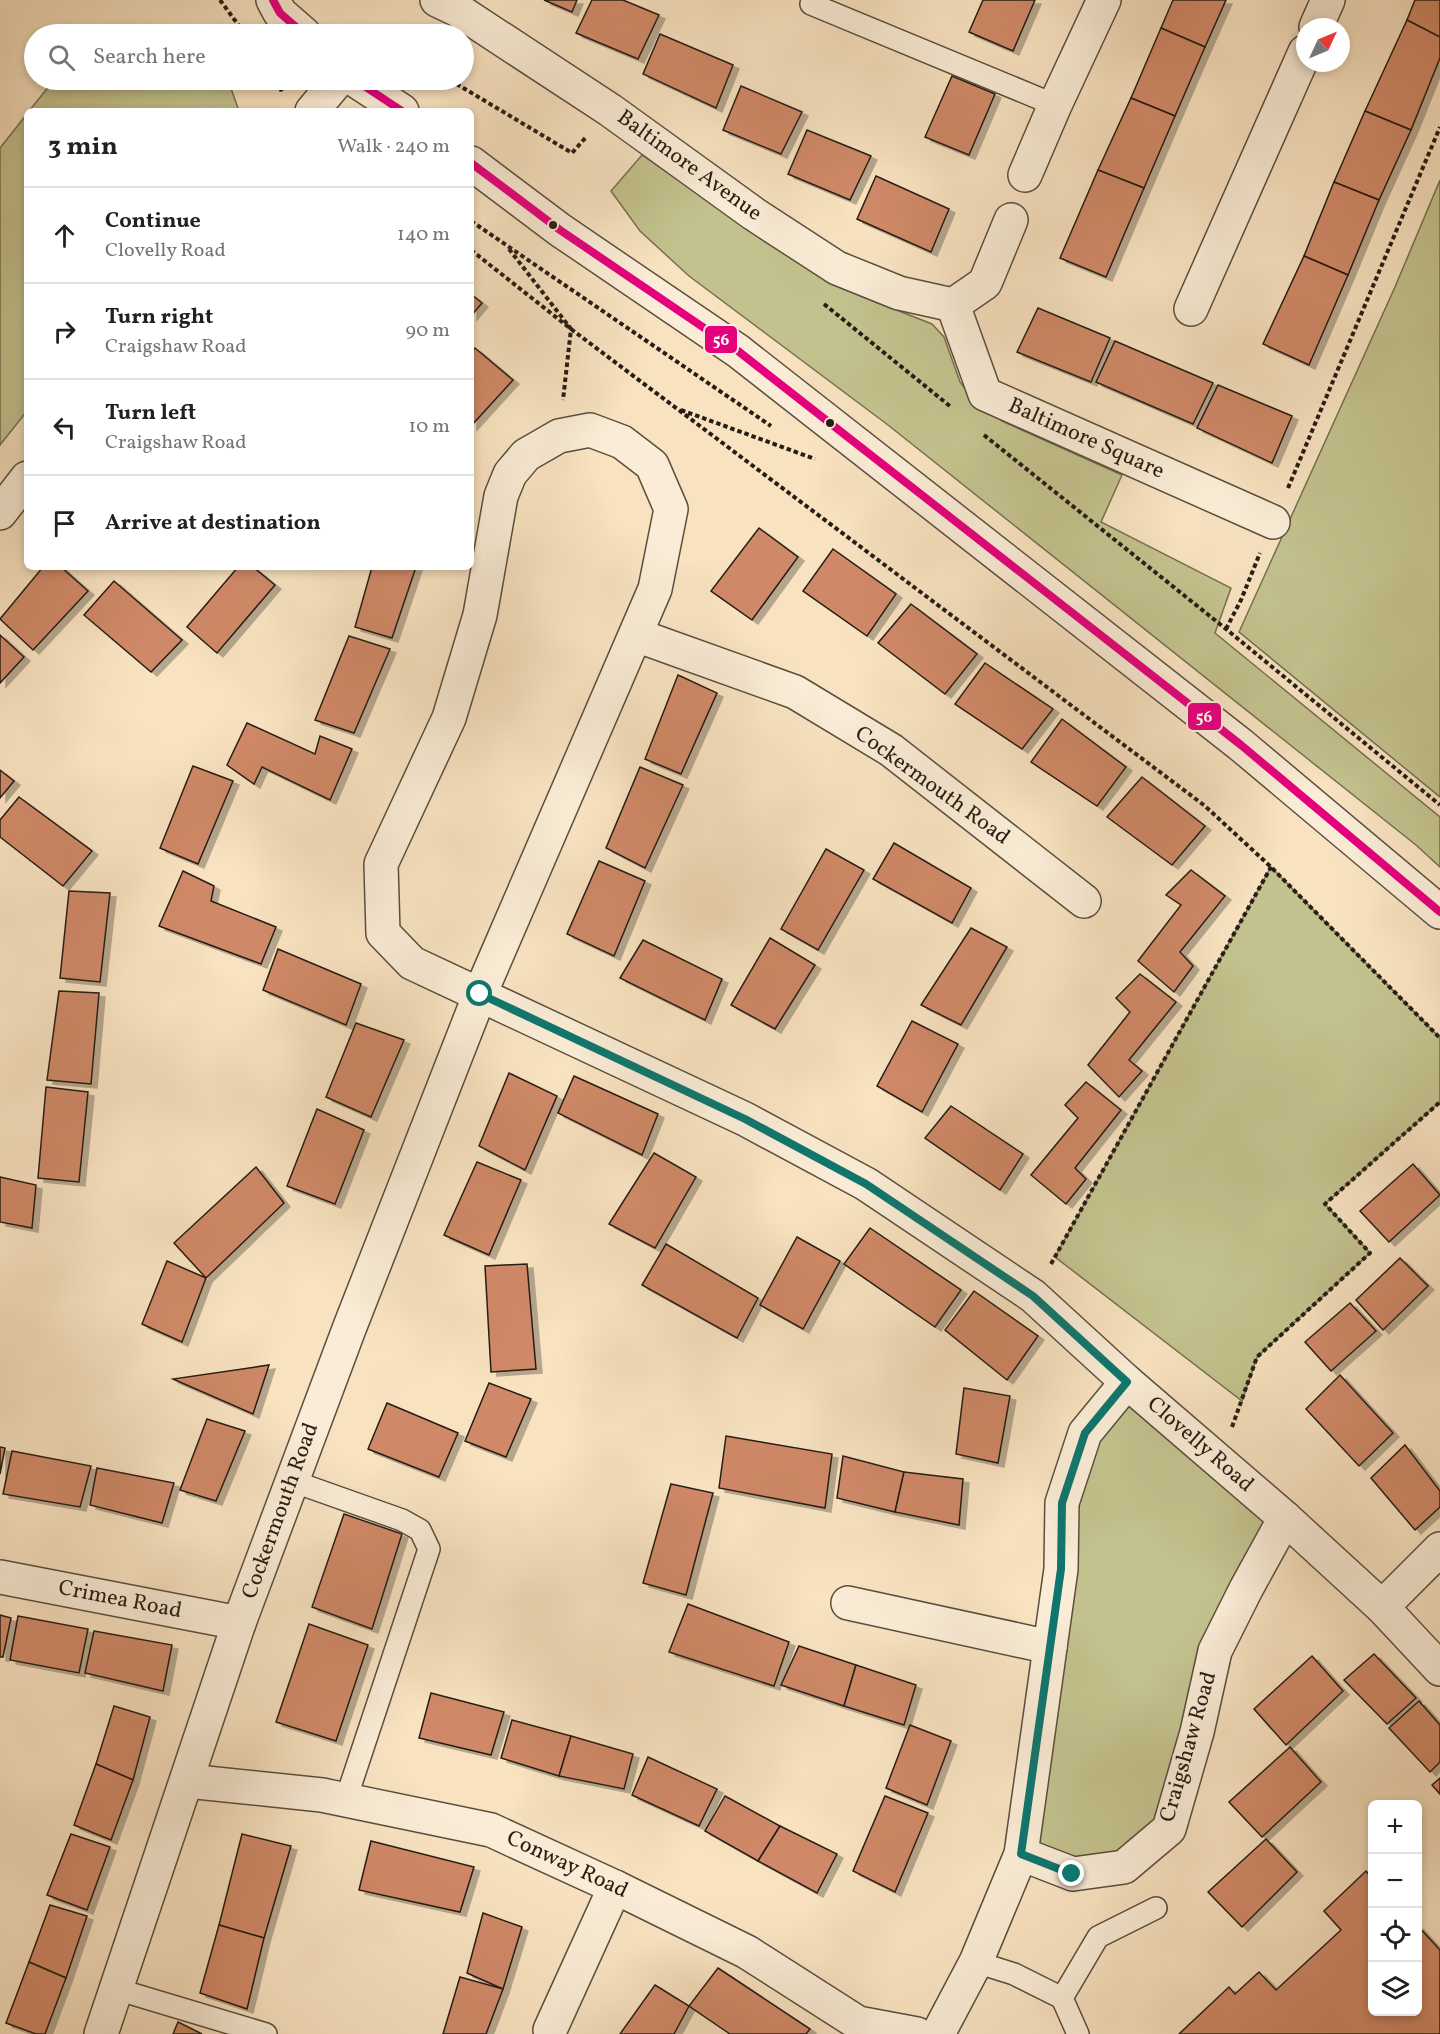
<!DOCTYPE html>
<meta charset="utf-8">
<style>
body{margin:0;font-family:Vollkorn,serif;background:#f6f6f6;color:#202124}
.controls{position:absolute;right:18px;bottom:18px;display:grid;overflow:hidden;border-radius:9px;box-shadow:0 3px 9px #0003}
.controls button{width:54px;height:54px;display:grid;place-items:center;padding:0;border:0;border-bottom:2px solid #e0e0e0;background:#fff;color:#202124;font:30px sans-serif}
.compass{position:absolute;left:1296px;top:18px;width:54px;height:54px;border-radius:50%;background:#fff;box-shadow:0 3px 9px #0003;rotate:46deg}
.stop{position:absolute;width:18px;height:18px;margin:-14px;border:4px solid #0f766e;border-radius:50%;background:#fff}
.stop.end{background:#0f766e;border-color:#fff;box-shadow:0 2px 6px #0008}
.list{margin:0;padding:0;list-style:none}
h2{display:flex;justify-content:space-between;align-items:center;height:78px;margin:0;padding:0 24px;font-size:26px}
h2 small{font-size:20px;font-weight:400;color:#757577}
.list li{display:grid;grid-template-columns:39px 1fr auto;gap:18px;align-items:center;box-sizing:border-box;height:96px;padding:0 24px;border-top:2px solid #e0e0e0}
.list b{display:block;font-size:22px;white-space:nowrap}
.list p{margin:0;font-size:20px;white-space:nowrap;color:#757577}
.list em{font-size:20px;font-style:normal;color:#757577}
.icon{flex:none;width:33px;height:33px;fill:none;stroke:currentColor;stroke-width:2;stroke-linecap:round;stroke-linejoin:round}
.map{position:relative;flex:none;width:1440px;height:2034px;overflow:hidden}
.search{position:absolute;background:#fff;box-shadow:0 3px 9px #0003;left:24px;top:24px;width:450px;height:66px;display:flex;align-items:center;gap:15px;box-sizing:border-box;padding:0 21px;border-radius:33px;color:#757577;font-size:22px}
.panel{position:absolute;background:#fff;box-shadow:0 3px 9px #0003;left:24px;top:108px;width:450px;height:462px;border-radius:9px}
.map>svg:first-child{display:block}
.green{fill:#c3c28e;stroke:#747050;stroke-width:1.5}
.building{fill:#d08968;stroke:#261d13;stroke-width:1.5;filter:url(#shadow)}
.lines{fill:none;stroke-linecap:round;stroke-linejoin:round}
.service-casing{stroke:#5a4e3e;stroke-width:24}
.minor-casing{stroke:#5a4e3e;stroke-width:36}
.tertiary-casing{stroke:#5a4e3e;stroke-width:36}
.path{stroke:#261d13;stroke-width:4;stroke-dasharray:4.5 3;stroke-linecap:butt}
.service{stroke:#faecd6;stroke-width:21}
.minor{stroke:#faecd6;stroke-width:33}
.tertiary{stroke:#faecd6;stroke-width:33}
.bus-1-casing{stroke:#faecd6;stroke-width:12}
.bus-1{stroke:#e5007d;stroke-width:8}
.route{stroke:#0f766e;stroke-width:8}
.bus-dot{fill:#261d13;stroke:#faecd6;stroke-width:2}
.labels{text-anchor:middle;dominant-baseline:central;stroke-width:6;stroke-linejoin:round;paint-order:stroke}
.street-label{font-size:22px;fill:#261d13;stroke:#faecd6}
.line-badge{stroke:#faecd6;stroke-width:2}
.badge-label{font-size:16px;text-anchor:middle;font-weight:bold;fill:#fff}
</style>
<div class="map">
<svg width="1440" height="2034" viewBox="0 0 1440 2034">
<defs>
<filter id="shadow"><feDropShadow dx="6" dy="4" stdDeviation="0" flood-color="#0004"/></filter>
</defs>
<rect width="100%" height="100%" fill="#f8e2c0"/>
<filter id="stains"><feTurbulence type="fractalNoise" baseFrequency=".00333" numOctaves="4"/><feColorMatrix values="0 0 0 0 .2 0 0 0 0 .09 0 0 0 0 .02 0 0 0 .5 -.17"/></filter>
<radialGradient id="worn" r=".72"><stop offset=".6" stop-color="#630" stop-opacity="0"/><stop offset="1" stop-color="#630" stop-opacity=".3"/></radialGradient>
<g class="green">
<polygon points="212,27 214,34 147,34"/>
<polygon points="54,80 228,80 239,111 29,111"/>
<polygon points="27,114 27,411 0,445 0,148"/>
<polygon points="642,155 751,231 804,265 861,296 932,324 944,337 960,382 978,406 1004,422 1122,475 1101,522 1231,588 1215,633 1440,817 1440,867 1416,845 888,425 689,276 640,231 611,191"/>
<polygon points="1440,180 1440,797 1239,632 1395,287"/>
<polygon points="1271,867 1440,1038 1440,1102 1325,1204 1370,1253 1257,1357 1242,1401 1055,1257"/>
<polygon points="1127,1382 1285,1518 1246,1589 1169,1829 1124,1867 1021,1854 1062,1503"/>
</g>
<g class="building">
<polygon points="544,0 577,0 572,12"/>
<polygon points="592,0 623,0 659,15 638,59 576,33"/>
<polygon points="983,0 1035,0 1013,51 969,32"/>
<polygon points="1173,0 1226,0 1205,47 1161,28"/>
<polygon points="1415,0 1440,0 1440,37 1407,20"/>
<polygon points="1407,20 1440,37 1440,58 1411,130 1365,111"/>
<polygon points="1161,28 1205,47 1175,116 1131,98"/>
<polygon points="660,34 733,65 716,108 643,74"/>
<polygon points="952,76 995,94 969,155 925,137"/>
<polygon points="741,86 802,112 781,154 723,130"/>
<polygon points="1131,98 1175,116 1144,188 1098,170"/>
<polygon points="1365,111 1411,130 1379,200 1334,182"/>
<polygon points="807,130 871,156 850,200 788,174"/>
<polygon points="1098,170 1144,188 1106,277 1060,258"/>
<polygon points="876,176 949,209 931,252 857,219"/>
<polygon points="1334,182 1379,200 1348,275 1304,256"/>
<polygon points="1304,256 1348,275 1309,365 1263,344"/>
<polygon points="471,294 482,303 471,316"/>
<polygon points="1038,308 1110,338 1091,382 1017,352"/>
<polygon points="1115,341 1213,383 1193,424 1096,382"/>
<polygon points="475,348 513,380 471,426 471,353"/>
<polygon points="1218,385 1292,416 1272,463 1197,428"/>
<polygon points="759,528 798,557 752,620 711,591"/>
<polygon points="833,549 896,594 867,636 803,591"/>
<polygon points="43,567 61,567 88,591 33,650 0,619"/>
<polygon points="238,567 253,567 275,585 217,653 187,627"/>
<polygon points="372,567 416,567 392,638 355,627"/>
<polygon points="114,581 182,640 151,672 84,615"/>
<polygon points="911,604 977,654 945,694 878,643"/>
<polygon points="0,635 24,657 0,683"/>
<polygon points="349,636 390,649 354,733 315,720"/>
<polygon points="985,663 1053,709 1022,749 955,704"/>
<polygon points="678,675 717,693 681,774 645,759"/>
<polygon points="1062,719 1126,767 1097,806 1031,762"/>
<polygon points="247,723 315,754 320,736 352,749 330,800 262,767 254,784 227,765"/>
<polygon points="193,766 233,781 198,864 160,848"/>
<polygon points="640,767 683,785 645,868 606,848"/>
<polygon points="0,770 14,781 0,798"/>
<polygon points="1142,777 1205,826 1172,865 1107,817"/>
<polygon points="19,797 92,851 63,886 0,837 0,820"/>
<polygon points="894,843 971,888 952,923 873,879"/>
<polygon points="826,849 864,870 818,950 781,929"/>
<polygon points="599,861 645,881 614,956 567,934"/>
<polygon points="1191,870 1225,896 1180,952 1193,966 1174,992 1138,961 1181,905 1166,895"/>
<polygon points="183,871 214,886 211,901 276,927 261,964 159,926"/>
<polygon points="69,891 110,893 100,982 60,978"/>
<polygon points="971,928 1007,947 961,1025 921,1005"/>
<polygon points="770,938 815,965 775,1029 731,1005"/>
<polygon points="643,940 722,979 705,1020 620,978"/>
<polygon points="278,949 361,984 346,1025 263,990"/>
<polygon points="1140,974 1176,1002 1129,1060 1142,1071 1119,1097 1088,1065 1130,1012 1116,998"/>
<polygon points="59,991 99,993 91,1084 47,1080"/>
<polygon points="912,1021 958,1044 922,1112 877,1086"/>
<polygon points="356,1023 404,1040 371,1117 326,1097"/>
<polygon points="509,1073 557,1096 525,1170 479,1146"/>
<polygon points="574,1076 658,1114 642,1155 558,1113"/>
<polygon points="1086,1082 1121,1110 1075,1168 1086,1179 1066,1204 1031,1175 1078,1118 1065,1105"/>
<polygon points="46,1087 88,1092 79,1182 38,1178"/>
<polygon points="951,1106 1023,1154 1000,1190 925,1138"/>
<polygon points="317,1109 364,1130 335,1204 287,1186"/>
<polygon points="654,1153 696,1177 655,1248 609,1224"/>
<polygon points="477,1162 521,1180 489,1255 444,1235"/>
<polygon points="1413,1164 1440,1195 1389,1242 1360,1211"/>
<polygon points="256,1167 284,1203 206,1278 174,1243"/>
<polygon points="0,1177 36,1185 32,1228 0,1222"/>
<polygon points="870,1228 961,1290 935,1327 844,1264"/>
<polygon points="797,1237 840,1261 803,1329 760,1305"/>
<polygon points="666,1244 758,1298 737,1338 642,1285"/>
<polygon points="1400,1258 1428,1286 1383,1330 1356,1300"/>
<polygon points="167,1261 206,1278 182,1342 142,1324"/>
<polygon points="527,1264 536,1369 491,1372 485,1266"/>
<polygon points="974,1291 1038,1336 1007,1380 945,1330"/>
<polygon points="1350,1303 1376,1331 1331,1371 1305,1342"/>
<polygon points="269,1365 253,1414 173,1379"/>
<polygon points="1340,1375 1393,1433 1359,1466 1306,1409"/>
<polygon points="489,1383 531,1399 506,1457 465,1441"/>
<polygon points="964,1388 1010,1396 998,1463 956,1454"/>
<polygon points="387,1403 458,1433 439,1477 368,1449"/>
<polygon points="207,1419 245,1431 216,1501 180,1490"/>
<polygon points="726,1436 832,1454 825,1508 719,1488"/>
<polygon points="1405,1445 1440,1491 1440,1507 1415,1530 1371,1478"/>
<polygon points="0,1447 5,1448 0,1474"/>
<polygon points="12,1451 91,1466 80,1507 3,1494"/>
<polygon points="843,1456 904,1472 895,1512 837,1498"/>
<polygon points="97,1468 174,1483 162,1523 90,1505"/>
<polygon points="904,1472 963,1479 959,1525 895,1512"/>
<polygon points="671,1484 713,1493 686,1595 643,1583"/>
<polygon points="344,1514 402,1534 372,1629 312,1607"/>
<polygon points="688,1604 789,1642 774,1686 669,1652"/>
<polygon points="0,1615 11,1618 3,1657 0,1657"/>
<polygon points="18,1616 88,1629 79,1673 10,1660"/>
<polygon points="309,1624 368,1645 336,1741 276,1722"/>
<polygon points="94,1631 172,1645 163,1691 85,1673"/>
<polygon points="799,1646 856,1665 844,1706 781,1685"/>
<polygon points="1374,1654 1416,1698 1387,1724 1344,1680"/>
<polygon points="1312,1656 1343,1691 1286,1745 1254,1709"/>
<polygon points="856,1665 916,1685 904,1725 844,1706"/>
<polygon points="431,1693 504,1712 491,1755 419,1738"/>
<polygon points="1419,1701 1440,1725 1440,1762 1430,1772 1389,1728"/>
<polygon points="114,1706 150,1717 133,1780 96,1764"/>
<polygon points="512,1720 571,1736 559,1776 501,1758"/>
<polygon points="910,1725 951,1741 927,1805 886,1788"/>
<polygon points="571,1736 633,1754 624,1789 559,1776"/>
<polygon points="1290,1747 1321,1782 1262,1837 1229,1802"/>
<polygon points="648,1757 717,1789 699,1826 632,1795"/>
<polygon points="96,1764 133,1780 111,1840 74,1825"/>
<polygon points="1440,1778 1440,1794 1432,1785"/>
<polygon points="725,1796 780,1826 758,1861 705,1831"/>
<polygon points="885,1796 928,1813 895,1892 853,1871"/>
<polygon points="780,1826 837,1854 817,1893 758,1861"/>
<polygon points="71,1834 110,1847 87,1910 47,1895"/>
<polygon points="242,1834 291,1846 264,1938 219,1925"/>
<polygon points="1266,1839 1297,1872 1242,1927 1208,1892"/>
<polygon points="371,1841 474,1867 460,1912 359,1890"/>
<polygon points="1366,1871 1372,1878 1372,2012 1418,2012 1418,1926 1440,1950 1440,2034 1179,2034 1229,1987 1235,1994 1259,1972 1276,1990 1341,1930 1324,1911"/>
<polygon points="50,1905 87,1916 66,1978 29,1962"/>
<polygon points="483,1913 522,1927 503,1989 467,1973"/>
<polygon points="219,1925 264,1938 247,2009 200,1993"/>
<polygon points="29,1962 66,1978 45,2034 36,2034 6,2023"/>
<polygon points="718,1968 810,2029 806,2034 730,2034 689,2006"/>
<polygon points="460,1977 503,1989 486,2034 443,2034"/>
<polygon points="655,1985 689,2006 674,2034 620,2034"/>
<polygon points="178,2022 202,2034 173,2034"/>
</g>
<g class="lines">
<defs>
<g id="service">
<polyline points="811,4 1055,105"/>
<polyline points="292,1481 402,1520 420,1530 429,1549 346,1799"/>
<polyline points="976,1962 1014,1974 1062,1998 1078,2034"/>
<polyline points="116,1989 266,2034"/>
<polyline points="1062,1998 1098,1937 1156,1908"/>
</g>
<g id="minor">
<polyline points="437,0 456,9 610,110 754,214 837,268 899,293 953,305"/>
<polyline points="1316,27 1328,0"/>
<polyline points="1025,175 1055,105 1104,0"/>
<polyline points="953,305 985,394 1273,522"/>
<polyline points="953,305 985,283 1011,220"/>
<polyline points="1191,309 1305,52"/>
<polyline points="636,635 795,692 891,750 1084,901"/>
<polyline points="0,1577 239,1623"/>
<polyline points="848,1603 1050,1647"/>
<polyline points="1382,1607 1440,1549"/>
<polyline points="187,1781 322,1795 491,1830 615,1887 747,1952 858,2023 917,2034"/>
<polyline points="1021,1854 1073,1874 1124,1867 1169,1829 1197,1732 1215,1651 1246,1589 1285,1518"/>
<polyline points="550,2030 615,1887"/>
<polyline points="101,2034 239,1623 349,1329 480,994 655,589 671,509 652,465 622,442 590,430 559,436 526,455 510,474 501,496 480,615 449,718 381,864 383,933 412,963 745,1119 866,1184 1033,1296 1127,1382 1285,1518 1382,1607 1440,1669"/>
<polyline points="938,2034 976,1962 1021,1854 1061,1569 1062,1503 1085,1433 1127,1382"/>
</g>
<g id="tertiary">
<polyline points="273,0 280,13 304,34"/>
<polyline points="355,80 402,111"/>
<polyline points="312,111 338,80"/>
<polyline points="471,163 560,230 738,351 1241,745 1440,912"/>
<polyline points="0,513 27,478"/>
</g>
</defs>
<use href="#service" class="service-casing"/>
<use href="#minor" class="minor-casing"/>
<use href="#tertiary" class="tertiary-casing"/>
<g class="path">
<polyline points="220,0 245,34"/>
<polyline points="278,80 282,93"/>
<polyline points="450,80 572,153 587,136"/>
<polyline points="471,221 771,426"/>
<polyline points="509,249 571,329 563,400"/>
<polyline points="471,250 571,329 1205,806 1271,867 1440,1038"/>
<polyline points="824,304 951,407"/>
<polyline points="681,410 815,459"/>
<polyline points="984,435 1226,629 1440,805"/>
<polyline points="1288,488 1440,127"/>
<polyline points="1226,629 1241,600 1260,553"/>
<polyline points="1051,1264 1271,867"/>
<polyline points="1232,1427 1257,1357 1370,1253 1325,1204 1440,1102"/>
</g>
<use href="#service" class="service"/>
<use href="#minor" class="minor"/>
<use href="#tertiary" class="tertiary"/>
<defs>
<g id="bus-1">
<polyline points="273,0 280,13 304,34"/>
<polyline points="355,80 402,111"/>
<polyline points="471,163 560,230 738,351 1241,745 1440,912"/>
</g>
</defs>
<use href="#bus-1" class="bus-1-casing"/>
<use href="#bus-1" class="bus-1"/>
</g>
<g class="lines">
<polyline class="route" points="480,994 745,1119 866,1184 1033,1296 1127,1382 1085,1433 1062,1503 1061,1569 1021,1854 1072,1874"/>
</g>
<g class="bus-dot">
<circle cx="553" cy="225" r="5"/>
<circle cx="830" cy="423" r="5"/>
</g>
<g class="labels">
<g class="street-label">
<text transform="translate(689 166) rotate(36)">Baltimore Avenue</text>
<text transform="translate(1086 439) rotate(24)">Baltimore Square</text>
<text transform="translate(932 786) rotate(36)">Cockermouth Road</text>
<text transform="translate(1200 1445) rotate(41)">Clovelly Road</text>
<text transform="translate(281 1511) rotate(-70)">Cockermouth Road</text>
<text transform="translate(120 1600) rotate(11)">Crimea Road</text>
<text transform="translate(1189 1747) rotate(-74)">Craigshaw Road</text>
<text transform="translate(567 1865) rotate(25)">Conway Road</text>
</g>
</g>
<g class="line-badge">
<rect x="704" y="325" width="34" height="29" rx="6" fill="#e5007d"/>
<rect x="1187" y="702" width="35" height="29" rx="6" fill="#e5007d"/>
</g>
<g class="badge-label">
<text x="721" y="345">56</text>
<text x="1204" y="722">56</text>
</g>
<rect width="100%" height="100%" filter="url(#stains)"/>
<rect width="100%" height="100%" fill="url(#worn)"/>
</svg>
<div class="controls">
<button>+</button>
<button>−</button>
<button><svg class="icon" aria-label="locate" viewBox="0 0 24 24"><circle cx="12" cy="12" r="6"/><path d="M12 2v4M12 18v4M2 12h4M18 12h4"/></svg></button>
<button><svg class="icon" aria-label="layers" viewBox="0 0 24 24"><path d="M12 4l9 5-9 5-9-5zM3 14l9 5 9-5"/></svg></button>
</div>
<svg class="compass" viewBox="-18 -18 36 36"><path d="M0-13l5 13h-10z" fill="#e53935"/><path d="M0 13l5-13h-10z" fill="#757577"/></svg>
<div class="stop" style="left:480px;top:994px"></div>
<div class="stop end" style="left:1072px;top:1874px"></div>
<div class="search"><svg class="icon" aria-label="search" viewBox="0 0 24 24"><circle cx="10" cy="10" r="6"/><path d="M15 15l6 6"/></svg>Search here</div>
<section class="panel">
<h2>3 min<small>Walk · 240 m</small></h2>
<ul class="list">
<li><svg class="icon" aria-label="ahead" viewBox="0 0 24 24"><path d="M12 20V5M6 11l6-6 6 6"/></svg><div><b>Continue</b><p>Clovelly Road</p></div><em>140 m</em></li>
<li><svg class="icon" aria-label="right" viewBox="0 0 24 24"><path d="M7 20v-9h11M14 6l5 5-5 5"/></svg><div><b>Turn right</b><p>Craigshaw Road</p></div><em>90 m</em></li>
<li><svg class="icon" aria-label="left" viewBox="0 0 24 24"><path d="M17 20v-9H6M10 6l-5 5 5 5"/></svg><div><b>Turn left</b><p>Craigshaw Road</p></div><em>10 m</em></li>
<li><svg class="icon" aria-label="arrive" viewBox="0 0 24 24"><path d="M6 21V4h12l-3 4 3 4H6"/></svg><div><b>Arrive at destination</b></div></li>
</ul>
</section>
</div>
